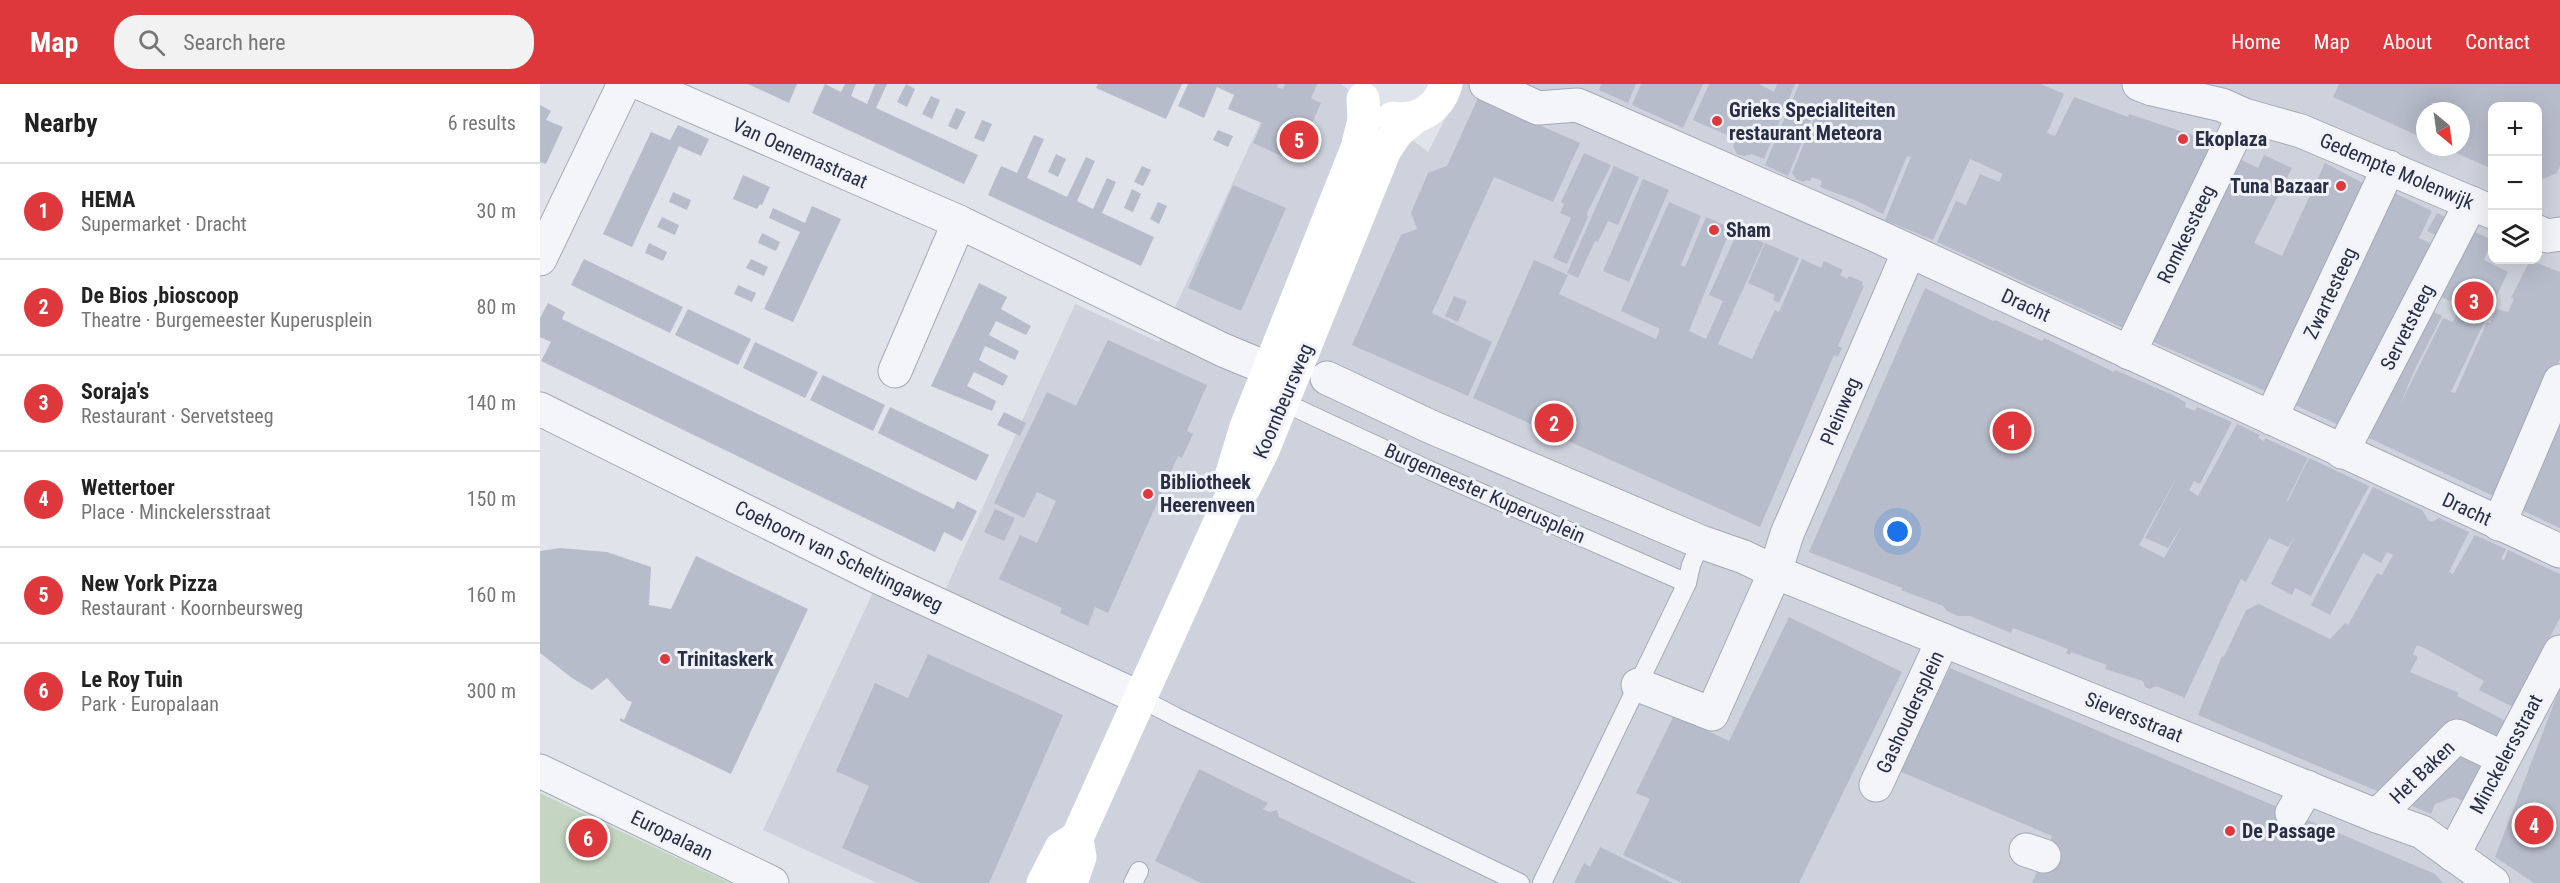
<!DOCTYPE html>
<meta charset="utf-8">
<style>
body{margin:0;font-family:"Roboto Condensed",sans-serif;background:#f2f2f2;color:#222}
.controls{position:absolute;right:18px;top:18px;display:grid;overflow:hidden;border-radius:12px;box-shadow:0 6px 24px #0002}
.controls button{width:54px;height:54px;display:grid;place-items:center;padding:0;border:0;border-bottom:2px solid #e0e0e0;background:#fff;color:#222;font:30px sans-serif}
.compass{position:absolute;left:1876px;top:18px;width:54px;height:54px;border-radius:50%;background:#fff;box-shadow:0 6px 24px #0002;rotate:151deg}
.you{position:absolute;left:1358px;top:448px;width:21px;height:21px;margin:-15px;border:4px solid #fff;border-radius:50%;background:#1a73e8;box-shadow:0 0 0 9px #1a73e833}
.badge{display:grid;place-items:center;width:39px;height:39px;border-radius:50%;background:#de383d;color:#fff;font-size:20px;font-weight:700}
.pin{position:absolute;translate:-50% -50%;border:3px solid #fff;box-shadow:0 2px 6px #0006}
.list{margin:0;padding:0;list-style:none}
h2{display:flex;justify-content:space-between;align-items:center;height:78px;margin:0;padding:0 24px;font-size:26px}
h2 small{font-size:20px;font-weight:400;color:#767676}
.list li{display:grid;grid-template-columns:39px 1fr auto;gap:18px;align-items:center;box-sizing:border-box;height:96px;padding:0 24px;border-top:2px solid #e0e0e0}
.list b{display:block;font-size:22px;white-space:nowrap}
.list p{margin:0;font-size:20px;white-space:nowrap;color:#767676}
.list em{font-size:20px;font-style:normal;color:#767676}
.icon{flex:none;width:33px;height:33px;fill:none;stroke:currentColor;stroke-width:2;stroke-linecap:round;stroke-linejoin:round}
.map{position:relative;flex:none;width:2020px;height:799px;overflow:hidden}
header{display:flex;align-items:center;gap:36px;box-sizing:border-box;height:84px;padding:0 30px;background:#de383d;color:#fff}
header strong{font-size:28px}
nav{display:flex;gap:33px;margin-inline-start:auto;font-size:21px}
.search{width:420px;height:54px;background:#f2f2f2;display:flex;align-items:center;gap:15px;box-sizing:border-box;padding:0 21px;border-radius:24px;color:#767676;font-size:22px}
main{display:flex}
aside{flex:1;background:#fff}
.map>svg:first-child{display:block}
.built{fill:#ced2dd;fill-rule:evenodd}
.green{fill:#c4d6c1}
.building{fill:#b7bcca;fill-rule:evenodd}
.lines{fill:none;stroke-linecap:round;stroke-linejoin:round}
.lane-casing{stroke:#a5a9b6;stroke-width:20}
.street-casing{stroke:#a5a9b6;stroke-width:35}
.lane{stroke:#f4f5f9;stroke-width:18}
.street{stroke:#f4f5f9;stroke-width:33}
.secondary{stroke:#fff;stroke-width:33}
.poi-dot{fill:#de383d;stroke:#f1f3f8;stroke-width:2}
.labels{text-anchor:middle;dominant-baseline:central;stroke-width:6;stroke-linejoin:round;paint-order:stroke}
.poi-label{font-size:20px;font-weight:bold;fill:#272e45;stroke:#f1f3f8;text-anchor:start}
.street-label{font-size:20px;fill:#272e45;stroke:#f1f3f8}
</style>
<header>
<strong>Map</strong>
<div class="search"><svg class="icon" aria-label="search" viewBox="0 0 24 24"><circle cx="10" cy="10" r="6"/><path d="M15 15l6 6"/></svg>Search here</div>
<nav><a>Home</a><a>Map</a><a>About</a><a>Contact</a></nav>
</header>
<main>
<aside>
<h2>Nearby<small>6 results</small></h2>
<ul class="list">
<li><span class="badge">1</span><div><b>HEMA</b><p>Supermarket · Dracht</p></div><em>30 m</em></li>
<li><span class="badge">2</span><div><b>De Bios ,bioscoop</b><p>Theatre · Burgemeester Kuperusplein</p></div><em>80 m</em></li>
<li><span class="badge">3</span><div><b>Soraja's</b><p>Restaurant · Servetsteeg</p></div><em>140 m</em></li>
<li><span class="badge">4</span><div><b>Wettertoer</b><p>Place · Minckelersstraat</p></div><em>150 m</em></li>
<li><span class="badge">5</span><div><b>New York Pizza</b><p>Restaurant · Koornbeursweg</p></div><em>160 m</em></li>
<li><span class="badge">6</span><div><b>Le Roy Tuin</b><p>Park · Europalaan</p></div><em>300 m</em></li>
</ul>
</aside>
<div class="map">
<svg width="2020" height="799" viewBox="0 0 2020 799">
<rect width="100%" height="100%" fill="#e1e3eb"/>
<path class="built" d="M738 0H801L888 68 923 0H2020V799H337L223 746 334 506 392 535 535 220 619 258ZM1952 22H1998V176H1952ZM1885 27H1921V63H1885Z"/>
<polygon class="green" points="0,709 190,799 0,799"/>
<g class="building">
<polygon points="208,0 257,0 249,19"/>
<polygon points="285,0 301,8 305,0 316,0 311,12 327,20 335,0 347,0 336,24 438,71 424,100 272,29"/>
<polygon points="366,0 375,5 367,23 357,18"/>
<polygon points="558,0 642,0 626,35 556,4"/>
<polygon points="648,0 738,0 737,3 743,5 745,0 777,0 771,14 781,19 755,78 713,59 722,39 688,25 694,11 677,3 664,34 638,22"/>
<polygon points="1061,0 1096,0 1088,19 1059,6"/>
<polygon points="1101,0 1163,0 1143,44 1092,21"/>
<polygon points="1169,0 1219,0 1234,8 1237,0 1255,0 1224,75 1212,70 1204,72 1197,70 1193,62 1196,55 1153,36"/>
<polygon points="1259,0 1501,0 1524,10 1507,49 1515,52 1534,13 1588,33 1589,30 1671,57 1677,69 1592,248 1397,158 1416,117 1426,121 1440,90 1459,98 1463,90 1430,75 1393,156 1345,136 1371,73 1367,72 1343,130 1317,117 1280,103 1282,97 1272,93 1270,97 1267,96 1263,98 1256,95 1252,89 1276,30 1274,28 1248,92 1225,81"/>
<polygon points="1799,0 2020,0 2020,82 2017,89 1998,97 1998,22 1952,22 1952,85 1903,63 1921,63 1921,27 1885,27 1885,55 1793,13"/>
<polygon points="391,12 400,16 392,35 382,30"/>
<polygon points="938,14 1040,59 1013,118 954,93 892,229 952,258 928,312 812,261 861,151 877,145 871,129 888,89 907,82"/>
<polygon points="0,21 11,27 6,36 23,43 6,80 0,78"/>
<polygon points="416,24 426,28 417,46 408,42"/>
<polygon points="442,36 452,40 444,58 434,54"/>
<polygon points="138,41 169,55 161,72 139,62 92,163 63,150 111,48 130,56"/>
<polygon points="678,46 693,52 688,63 673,56"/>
<polygon points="494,51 504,55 487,94 527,113 546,73 555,77 537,117 553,125 567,94 576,98 562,129 614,153 601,182 448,111 461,82 477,89"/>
<polygon points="1044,69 1071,81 1047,129 1048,133 1027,180 1013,174 1031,134 1020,129 1024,120 1021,118"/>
<polygon points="516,70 526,75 518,93 508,88"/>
<polygon points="1692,71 1718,84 1724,71 1752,84 1714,159 1742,172 1785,79 1834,105 1739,313 1602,253"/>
<polygon points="602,82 611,86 603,102 594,98"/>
<polygon points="1074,82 1099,93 1078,141 1068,137 1058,158 1055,157 1038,194 1027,189"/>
<polygon points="203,91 230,103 222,121 220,120 217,125 193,115"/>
<polygon points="1103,95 1129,106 1089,198 1063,187"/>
<polygon points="693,101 746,124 701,227 648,204"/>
<polygon points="1844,104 1892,127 1879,154 1901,164 1810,346 1744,316"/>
<polygon points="592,105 601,110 593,128 584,124"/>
<polygon points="133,108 151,116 147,126 129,118"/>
<polygon points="618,118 627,122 619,140 610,135"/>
<polygon points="1129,118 1161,132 1141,181 1145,183 1166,133 1191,144 1149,247 1166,255 1183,217 1169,211 1198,147 1224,159 1178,260 1212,275 1235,226 1239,228 1262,175 1281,184 1284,177 1303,186 1300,191 1307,195 1309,192 1323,198 1322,201 1324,202 1298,262 1302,264 1298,273 1294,271 1220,443 933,314 994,176 1028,191 1019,210 1116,255 1120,245 1081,227"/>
<polygon points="272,122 301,135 253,238 224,225 260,148 229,134 233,124 265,139"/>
<polygon points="1897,129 1916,138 1907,157 1887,147"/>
<polygon points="122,133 139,141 135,151 117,143"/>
<polygon points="1923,142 1952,156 1944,176 1968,188 1911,308 1915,309 1947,238 1950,239 1956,225 1968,228 1974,215 1971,214 1990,176 2020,188 2020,275 1962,416 1816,348 1882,222 1902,232 1874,287 1860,321 1903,234 1913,238 1921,222 1890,208"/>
<polygon points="222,149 240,158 236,167 218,159"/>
<polygon points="109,159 127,168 123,177 105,169"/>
<polygon points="1225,159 1259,174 1239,219 1233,216 1235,211 1208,199"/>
<polygon points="44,175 143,223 130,249 31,201"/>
<polygon points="211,175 228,183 224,192 206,184"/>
<polygon points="439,199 467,213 461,225 491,242 486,251 456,237 449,251 479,267 475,276 445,262 439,276 468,292 463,302 434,288 427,302 456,317 452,327 391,302"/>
<polygon points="198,201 216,209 212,218 194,210"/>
<path d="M1385 204 1453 237 1455 236 1502 257 1504 254 1574 288 1575 286 1635 312 1646 319 1645 323 1655 327 1657 323 1692 338 1660 400 1654 397 1649 406 1658 412 1697 340 1720 351 1718 354 1724 357 1725 354 1768 374 1747 416 1748 417 1769 374 1829 402 1771 512 1755 504 1752 511 1731 500 1755 452 1748 463 1729 454 1706 498 1701 495 1644 615 1643 613 1616 602 1610 605 1605 603 1603 597 1565 585 1567 581 1531 568 1530 571 1526 569 1528 565 1473 544 1471 549 1430 532H1418L1407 527 1403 522 1361 506 1362 504 1269 468ZM1639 389 1605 454 1628 464 1644 438 1624 474 1599 461Z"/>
<polygon points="914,212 927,217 918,238 905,232"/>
<polygon points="8,219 25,228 22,235 414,425 417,417 437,427 422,457 404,448 395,468 1,277 11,258 0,253 0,234"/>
<polygon points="148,225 211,255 198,281 135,251"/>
<polygon points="568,256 667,301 647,347 653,350 642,374 638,372 568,529 555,523 548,542 520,529 522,524 459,495 480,451 497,459 516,417 497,408 484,434 454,419 507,308 536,322"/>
<polygon points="215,258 278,288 265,314 203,284"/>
<polygon points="283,291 345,321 333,347 270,316"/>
<polygon points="2020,313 2020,444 1973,422"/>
<polygon points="350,323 449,371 436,397 338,349"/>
<polygon points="464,328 486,339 480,352 457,341"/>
<polygon points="1833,403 1882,426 1888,436 1892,438 1899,434 1929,448 1909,488 1913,490 1935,451 1966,465 1961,475 1964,476 1968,466 2020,490 2020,534 1973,623 1939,606 1944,597 1886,565 1877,561 1873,570 1878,573 1870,588 1919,609 1917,612 1966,637 1925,718 1914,713 1895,720 1891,730 1658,631 1682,572 1684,573 1706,526 1719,520 1790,555 1805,539 1808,541 1837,489 1842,491 1853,471 1847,468 1841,479 1823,469 1790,531 1771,521"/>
<polygon points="455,425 475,434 464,457 444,448"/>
<polygon points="20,464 67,468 111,483 109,521 131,525 156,472 268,525 191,690 80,637 80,634 84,636 92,618 87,616 67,594 52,606 32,594 0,569 0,467"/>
<polygon points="1249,533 1362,588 1259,799 1142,799 1083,771 1110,715 1096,709 1134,631 1189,657"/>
<polygon points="388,570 523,631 449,799 380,799 302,764 329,702 296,687 335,599 368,614"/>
<polygon points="1410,584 1895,790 1903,799 1492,799 1512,752 1359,687"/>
<polygon points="2020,604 2020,799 1994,799 1955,773"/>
<polygon points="659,685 728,719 723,725 730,728 737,726 739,733 876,799 661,799 615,777"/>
<polygon points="1060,763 1133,799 1034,799 1044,779 1050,783"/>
</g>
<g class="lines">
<defs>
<g id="lane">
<polyline points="743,318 889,386 1147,499 1002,799"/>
<polyline points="1147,499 1151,481 1161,458"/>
<polyline points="600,614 636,633 980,799"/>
<polyline points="593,799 599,787"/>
</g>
<g id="street">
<polyline points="102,0 419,138 683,266 729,285"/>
<polyline points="946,0 998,24 1037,21 1049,26 1335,151 2020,467"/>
<polyline points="1599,0 1612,5 1682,21 1704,31 1761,47 1952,128"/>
<polyline points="1998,148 2007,152 2020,150"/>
<polyline points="0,175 84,0"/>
<polyline points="1589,269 1704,31"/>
<polyline points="355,287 419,138"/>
<polyline points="787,294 889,342 1161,458 1204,473 1235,488 1837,732 1882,748 1953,799"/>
<polyline points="0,325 334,491 600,614"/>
<polyline points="1731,334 1849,83"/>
<polyline points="1802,368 1931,119"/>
<polyline points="1959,440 2020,297"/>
<polyline points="1098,601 1172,630 1235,488 1247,450 1369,167"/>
<polyline points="0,687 232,799"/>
<polyline points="1336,701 1403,556"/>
<polyline points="1752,729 1767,703"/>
<polyline points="1837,732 1917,652 1963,674"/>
<polyline points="1486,766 1504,772"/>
<polyline points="1913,771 2020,568"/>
</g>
</defs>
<use href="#lane" class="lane-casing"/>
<use href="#street" class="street-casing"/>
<use href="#lane" class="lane"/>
<use href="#street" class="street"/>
<g class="secondary">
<path d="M853 34C877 38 899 25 906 0"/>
<polyline points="690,402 689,399 706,343 817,64 824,36 823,15"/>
<polyline points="692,411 704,404 723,366 845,66 857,48 874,34"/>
<polyline points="503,799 521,764 537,754"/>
<polyline points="531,799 540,773 537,754 692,411"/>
</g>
</g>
<g class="poi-dot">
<circle cx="1177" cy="37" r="6"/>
<circle cx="1643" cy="55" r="6"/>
<circle cx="1801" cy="102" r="6"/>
<circle cx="1174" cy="146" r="6"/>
<circle cx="608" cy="410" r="6"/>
<circle cx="125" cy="575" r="6"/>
<circle cx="1690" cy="747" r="6"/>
</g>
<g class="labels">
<g class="poi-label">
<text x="1189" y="26">Grieks Specialiteiten<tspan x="1189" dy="23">restaurant Meteora</tspan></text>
<text x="1655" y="55">Ekoplaza</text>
<text x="1789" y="102" text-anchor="end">Tuna Bazaar</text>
<text x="1186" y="146">Sham</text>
<text x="620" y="398">Bibliotheek<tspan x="620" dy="23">Heerenveen</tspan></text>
<text x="137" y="575">Trinitaskerk</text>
<text x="1702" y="747">De Passage</text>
</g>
<g class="street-label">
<text transform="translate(260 69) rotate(24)">Van Oenemastraat</text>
<text transform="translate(1857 87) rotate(23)">Gedempte Molenwijk</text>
<text transform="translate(1646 150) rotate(-64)">Romkessteeg</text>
<text transform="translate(1790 209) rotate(-65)">Zwartesteeg</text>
<text transform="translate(1486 221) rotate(25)">Dracht</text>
<text transform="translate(1867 243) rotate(-63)">Servetsteeg</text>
<text transform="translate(743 317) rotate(-67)">Koornbeursweg</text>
<text transform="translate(1300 327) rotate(-67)">Pleinweg</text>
<text transform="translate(945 409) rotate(24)">Burgemeester Kuperusplein</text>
<text transform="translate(1927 425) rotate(25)">Dracht</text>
<text transform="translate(299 472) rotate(26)">Coehoorn van Scheltingaweg</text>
<text transform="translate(1370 628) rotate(-65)">Gashoudersplein</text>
<text transform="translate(1594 633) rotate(22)">Sieversstraat</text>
<text transform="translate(1966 670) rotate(-62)">Minckelersstraat</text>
<text transform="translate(1882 688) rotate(-44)">Het Baken</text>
<text transform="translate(132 751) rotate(26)">Europalaan</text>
</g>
</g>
</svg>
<div class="controls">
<button>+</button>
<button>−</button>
<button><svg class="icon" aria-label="layers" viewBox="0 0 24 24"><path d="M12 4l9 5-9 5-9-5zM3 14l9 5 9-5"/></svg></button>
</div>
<svg class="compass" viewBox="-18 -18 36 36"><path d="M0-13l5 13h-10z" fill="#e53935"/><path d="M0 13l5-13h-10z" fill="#767676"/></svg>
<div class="you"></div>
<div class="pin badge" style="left:1472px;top:347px">1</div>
<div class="pin badge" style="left:1014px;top:339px">2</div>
<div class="pin badge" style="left:1934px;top:217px">3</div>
<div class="pin badge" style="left:1994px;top:741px">4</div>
<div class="pin badge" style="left:759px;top:56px">5</div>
<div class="pin badge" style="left:48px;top:754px">6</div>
</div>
</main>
